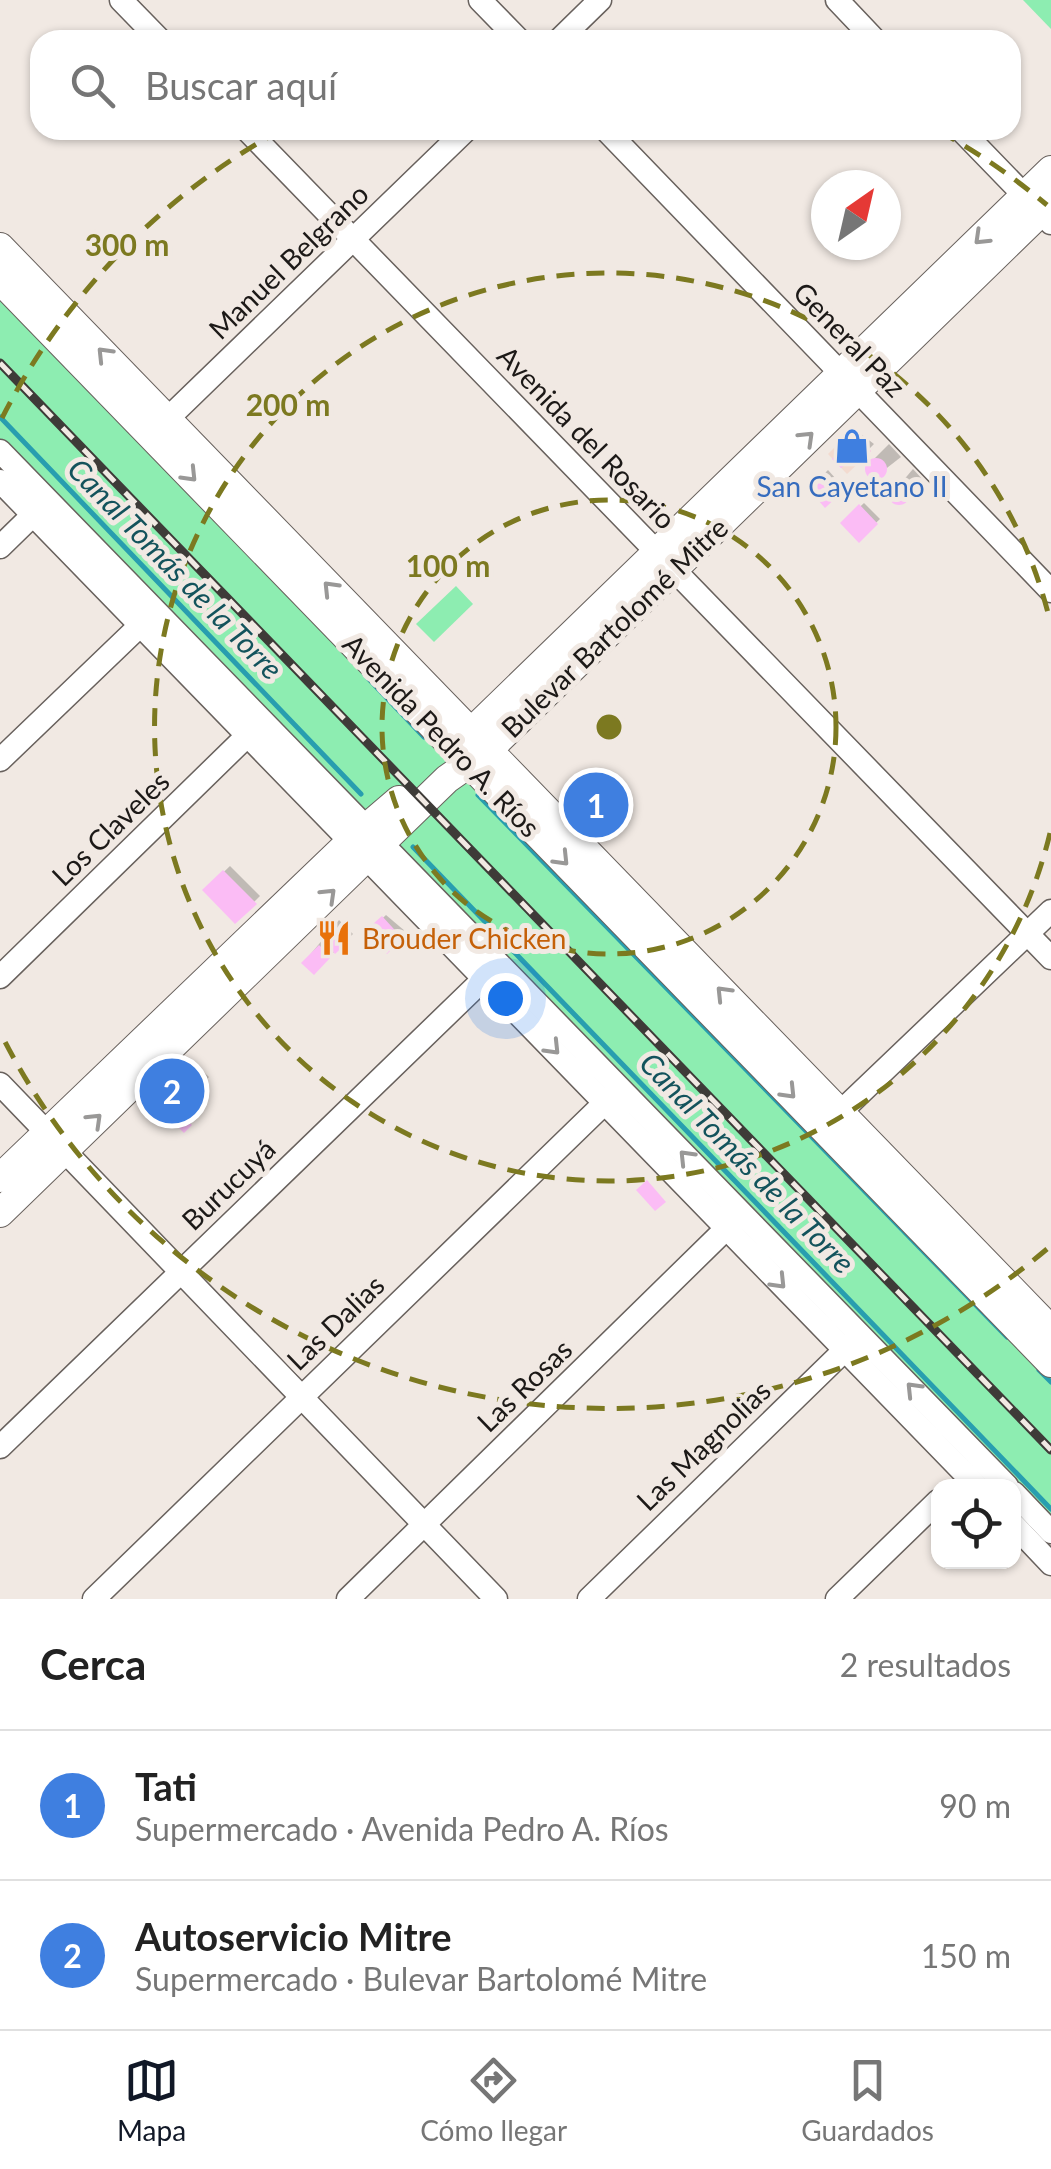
<!DOCTYPE html>
<html lang="es">
<meta charset="utf-8">
<style>
body{margin:0;font-family:Lato,sans-serif;background:#f2f2f2;color:#222}
.controls{position:absolute;right:30px;bottom:30px;display:grid;overflow:hidden;border-radius:20px;box-shadow:0 2px 8px #0004}
.controls button{width:90px;height:90px;display:grid;place-items:center;padding:0;border:0;border-bottom:2px solid #e0e0e0;background:#fff;color:#222;font:50px sans-serif}
.compass{position:absolute;left:811px;top:170px;width:90px;height:90px;border-radius:50%;background:#fff;box-shadow:0 2px 8px #0004;rotate:34deg}
.you{position:absolute;left:505px;top:998px;width:35px;height:35px;margin:-25px;border:8px solid #fff;border-radius:50%;background:#1a73e8;box-shadow:0 0 0 15px #1a73e833}
.badge{display:grid;place-items:center;width:65px;height:65px;border-radius:50%;background:#111827;color:#fff;font-size:32px;font-weight:700}
.pin{position:absolute;translate:-50% -50%;border:5px solid #fff;box-shadow:0 2px 10px #0006}
.list{margin:0;padding:0;list-style:none}
h2{display:flex;justify-content:space-between;align-items:center;height:130px;margin:0;padding:0 40px;font-size:42px}
h2 small{font-size:32px;font-weight:400;color:#767676}
.list li{display:grid;grid-template-columns:65px 1fr auto;gap:30px;align-items:center;box-sizing:border-box;height:150px;padding:0 40px;border-top:2px solid #e0e0e0}
.list b{display:block;font-size:38px;white-space:nowrap}
.list p{margin:0;font-size:32px;white-space:nowrap;color:#767676}
.list em{font-size:32px;font-style:normal;color:#767676}
.icon{flex:none;width:55px;height:55px;fill:none;stroke:currentColor;stroke-width:2;stroke-linecap:round;stroke-linejoin:round}
.map{position:relative;flex:none;width:1051px;height:1599px;overflow:hidden}
.search{position:absolute;background:#fff;box-shadow:0 2px 8px #0004;left:30px;right:30px;top:30px;height:110px;display:flex;align-items:center;gap:25px;box-sizing:border-box;padding:0 35px;border-radius:30px;color:#767676;font-size:38px}
.sheet{height:430px;background:#fff}
nav{display:flex;justify-content:space-around;align-items:center;box-sizing:border-box;height:140px;border-top:2px solid #e0e0e0;background:#fff;font-size:28px;color:#767676}
nav a{display:grid;justify-items:center;gap:5px}
nav .on{color:#111827}
.map>svg:first-child{display:block}
.commercial{fill:#f3dbd0}
.green{fill:#8dedb1}
.shadow{fill:#0003}
.lines{fill:none;stroke-linecap:round;stroke-linejoin:round}
.stream{stroke:#289eaf;stroke-width:5}
.building{fill:#fbbcf5}
.minor-casing{stroke:#68615d;stroke-width:25}
.major-casing{stroke:#68615d;stroke-width:30}
.minor{stroke:#fff;stroke-width:22}
.major{stroke:#fff;stroke-width:28}
.rail-casing{stroke:#3e3b38;stroke-width:9}
.rail{stroke:#f1e9e3;stroke-width:5;stroke-dasharray:15;stroke-linecap:butt}
.oneway{stroke:#999897}
.ring{fill:none;stroke:#7c7920;stroke-width:5;stroke-dasharray:18 12}
.labels{text-anchor:middle;dominant-baseline:central;stroke-width:10;stroke-linejoin:round;paint-order:stroke}
.street-label{font-size:28px;fill:#1c1917;stroke:#f1e9e3}
.shop-label{font-size:28px;fill:#366cbe;stroke:#f1e9e3}
.food-label{font-size:28px;fill:#c56008;stroke:#f1e9e3;text-anchor:start}
.water-label{font-size:30px;font-style:italic;fill:#13535c;stroke:#f1e9e3}
.centre{fill:#7c7920;stroke:#f1e9e3;stroke-width:5}
.ring-label{font-size:30px;text-anchor:middle;font-weight:bold;fill:#7c7920;stroke:#f1e9e3;stroke-width:10;stroke-linejoin:round;paint-order:stroke}
</style>
<div class="map">
<svg width="1051" height="1599" viewBox="0 0 1051 1599">
<rect width="100%" height="100%" fill="#f1e9e3"/>
<polygon class="commercial" points="851,431 871,451 847,474 828,454"/>
<g class="green">
<polygon points="1023,0 1051,0 1051,29"/>
<polygon points="0,247 1051,1330 1051,1532 0,451"/>
<polygon points="456,586 473,604 434,642 416,624"/>
</g>
<g class="shadow">
<polygon points="861,434 874,444 867,451 862,446 841,464 835,459"/>
<polygon points="889,444 901,457 874,478 867,466"/>
<polygon points="913,469 924,481 897,503 890,496"/>
<polygon points="828,470 843,487 825,504 810,488"/>
<polygon points="864,503 880,519 859,539 843,523"/>
<polygon points="604,785 613,795 593,815 587,802"/>
<polygon points="230,866 260,896 235,921 205,890"/>
<polygon points="386,915 412,937 400,947 369,931"/>
<polygon points="339,920 353,934 314,971 304,962"/>
<polygon points="197,1066 209,1077 203,1083 209,1089 193,1105 192,1088 173,1100 194,1120 184,1130 154,1100 176,1078 181,1083"/>
</g>
<g class="lines">
<g class="stream">
<polyline points="0,417 361,794"/>
<polyline points="365,675 424,737"/>
<polyline points="478,795 1007,1337"/>
<polyline points="413,847 1051,1509"/>
<polyline points="1039,1370 1051,1382"/>
</g>
</g>
<g class="building">
<polygon points="853,438 871,451 863,458 859,446 854,450 858,454 841,468 832,459"/>
<circle cx="876" cy="469" r="11"/>
<polygon points="824,472 842,492 825,508 807,487"/>
<circle cx="899" cy="494" r="11"/>
<polygon points="859,504 878,524 859,543 840,523"/>
<polygon points="596,789 609,802 592,818 583,802"/>
<polygon points="223,870 257,904 235,924 202,890"/>
<polygon points="382,916 403,939 408,934 413,939 400,951 395,946 387,954 365,931"/>
<polygon points="332,923 349,941 335,954 319,935"/>
<polygon points="319,945 331,957 314,975 301,963"/>
<polygon points="190,1070 208,1093 193,1108 181,1096 172,1105 192,1125 184,1133 151,1100"/>
<polygon points="647,1180 666,1202 655,1211 636,1190"/>
</g>
<g class="lines">
<defs>
<g id="minor">
<polyline points="121,0 160,40"/>
<polyline points="480,0 519,40"/>
<polyline points="837,0 875,40"/>
<polyline points="559,40 600,0"/>
<polyline points="247,130 1051,958"/>
<polyline points="606,130 1051,591"/>
<polyline points="961,130 1051,223"/>
<polyline points="156,430 466,130"/>
<polyline points="0,451 1007,1486"/>
<polyline points="0,481 977,1486"/>
<polyline points="0,547 40,508"/>
<polyline points="0,760 149,617"/>
<polyline points="0,977 256,727"/>
<polyline points="0,1084 496,1599"/>
<polyline points="829,1123 1051,911"/>
<polyline points="0,1447 493,970"/>
<polyline points="1014,1493 1051,1532"/>
<polyline points="1014,1525 1051,1564"/>
<polyline points="94,1599 615,1093"/>
<polyline points="348,1599 735,1220"/>
<polyline points="589,1599 855,1340"/>
<polyline points="837,1599 938,1501"/>
</g>
<g id="major">
<polyline points="0,247 1051,1330"/>
<polyline points="0,280 1051,1363"/>
<polyline points="460,743 1051,170"/>
<polyline points="0,1178 351,841 399,800"/>
<polyline points="0,1213 447,779 487,751 1051,202"/>
</g>
</defs>
<use href="#minor" class="minor-casing"/>
<use href="#major" class="major-casing"/>
<use href="#minor" class="minor"/>
<use href="#major" class="major"/>
<defs>
<polyline id="rail" points="0,363 1051,1450"/>
</defs>
<use href="#rail" class="rail-casing"/>
<use href="#rail" class="rail"/>
</g>
<defs><path id="oneway-chevron" d="M-2-3.5L2.5 0L-2 3.5" fill="none" stroke-width="1.6" stroke-linecap="round" stroke-linejoin="round" transform="scale(2.5)"/></defs>
<g class="oneway">
<use href="#oneway-chevron" transform="translate(981 238) rotate(136)"/>
<use href="#oneway-chevron" transform="translate(104 354) rotate(-134)"/>
<use href="#oneway-chevron" transform="translate(807 438) rotate(-44)"/>
<use href="#oneway-chevron" transform="translate(190 475) rotate(46)"/>
<use href="#oneway-chevron" transform="translate(330 588) rotate(-134)"/>
<use href="#oneway-chevron" transform="translate(562 859) rotate(46)"/>
<use href="#oneway-chevron" transform="translate(329 895) rotate(-44)"/>
<use href="#oneway-chevron" transform="translate(723 993) rotate(-134)"/>
<use href="#oneway-chevron" transform="translate(553 1048) rotate(46)"/>
<use href="#oneway-chevron" transform="translate(789 1092) rotate(46)"/>
<use href="#oneway-chevron" transform="translate(95 1120) rotate(-44)"/>
<use href="#oneway-chevron" transform="translate(686 1157) rotate(-134)"/>
<use href="#oneway-chevron" transform="translate(779 1282) rotate(46)"/>
<use href="#oneway-chevron" transform="translate(913 1389) rotate(-134)"/>
</g>
<g class="ring">
<circle cx="609" cy="727" r="227"/>
<path d="M1050 833A454 454 0 1 1 1050 621"/>
<path d="M1047 1249A681 681 0 0 1 2 1036M2 418A681 681 0 0 1 279 131M939 131A681 681 0 0 1 1047 205"/>
</g>
<defs>
<symbol id="shop-bare" viewBox="-9 -9 18 18"><path d="M-5-2.5h2.3a2.7 3.5 0 0 1 5.4 0H5L5.5 6h-11ZM-1.5-2.5h3a1.5 2.3 0 0 0-3 0Z" fill="#3f7fe0" stroke="#f1e9e3" stroke-width="2.5" paint-order="stroke"/></symbol>
<symbol id="restaurant-bare" viewBox="-9 -9 18 18"><path d="M-5-6h1v4h1v-4h1v4h1v-4h1v5L-1.5 .5V6h-2V.5L-5-1ZM5-6V6H3V1.5H1.5Q1.5-4 5-6Z" fill="#e8710a" stroke="#f1e9e3" stroke-width="2.5" paint-order="stroke"/></symbol>
</defs>
<g fill-rule="evenodd">
<use href="#shop-bare" x="827" y="421" width="50" height="50"/>
<use href="#restaurant-bare" x="309" y="913" width="50" height="50"/>
</g>
<g class="labels">
<g class="street-label">
<text transform="translate(288 261) rotate(-44)">Manuel Belgrano</text>
<text transform="translate(850 339) rotate(46)">General Paz</text>
<text transform="translate(587 437) rotate(46)">Avenida del Rosario</text>
<text transform="translate(614 627) rotate(-44)">Bulevar Bartolomé Mitre</text>
<text transform="translate(442 735) rotate(46)">Avenida Pedro A. Ríos</text>
<text transform="translate(110 828) rotate(-44)">Los Claveles</text>
<text transform="translate(228 1184) rotate(-44)">Burucuyá</text>
<text transform="translate(335 1322) rotate(-44)">Las Dalias</text>
<text transform="translate(524 1385) rotate(-44)">Las Rosas</text>
<text transform="translate(703 1445) rotate(-44)">Las Magnolias</text>
</g>
<g class="shop-label">
<text x="852" y="486">San Cayetano II</text>
</g>
<g class="food-label">
<text x="362" y="938">Brouder Chicken</text>
</g>
<g class="water-label">
<text transform="translate(176 568) rotate(46)">Canal Tomás de la Torre</text>
<text transform="translate(748 1162) rotate(46)">Canal Tomás de la Torre</text>
</g>
</g>
<circle cx="609" cy="727" r="15" class="centre"/>
<g class="ring-label">
<text x="127" y="256">300 m</text>
<text x="288" y="416">200 m</text>
<text x="448" y="577">100 m</text>
</g>
</svg>
<div class="controls">
<button><svg class="icon" aria-label="locate" viewBox="0 0 24 24"><circle cx="12" cy="12" r="6"/><path d="M12 2v4M12 18v4M2 12h4M18 12h4"/></svg></button>
</div>
<svg class="compass" viewBox="-18 -18 36 36"><path d="M0-13l5 13h-10z" fill="#e53935"/><path d="M0 13l5-13h-10z" fill="#767676"/></svg>
<div class="you"></div>
<div class="pin badge" style="left:596px;top:805px;background:#3f7fe0">1</div>
<div class="pin badge" style="left:172px;top:1091px;background:#3f7fe0">2</div>
<div class="search"><svg class="icon" aria-label="search" viewBox="0 0 24 24"><circle cx="10" cy="10" r="6"/><path d="M15 15l6 6"/></svg>Buscar aquí</div>
</div>
<section class="sheet">
<h2>Cerca<small>2 resultados</small></h2>
<ul class="list">
<li><span class="badge" style="background:#3f7fe0">1</span><div><b>Tati</b><p>Supermercado · Avenida Pedro A. Ríos</p></div><em>90 m</em></li>
<li><span class="badge" style="background:#3f7fe0">2</span><div><b>Autoservicio Mitre</b><p>Supermercado · Bulevar Bartolomé Mitre</p></div><em>150 m</em></li>
</ul>
</section>
<nav>
<a class="on"><svg class="icon" aria-label="map" viewBox="0 0 24 24"><path d="M3 6l6-2 6 2 6-2v14l-6 2-6-2-6 2zM9 4v14M15 6v14"/></svg>Mapa</a>
<a><svg class="icon" aria-label="directions" viewBox="0 0 24 24"><path d="M12 3l9 9-9 9-9-9zM9 14v-3h6M13 9l2 2-2 2"/></svg>Cómo llegar</a>
<a><svg class="icon" aria-label="saved" viewBox="0 0 24 24"><path d="M7 4h10v16l-5-4-5 4z"/></svg>Guardados</a>
</nav>
